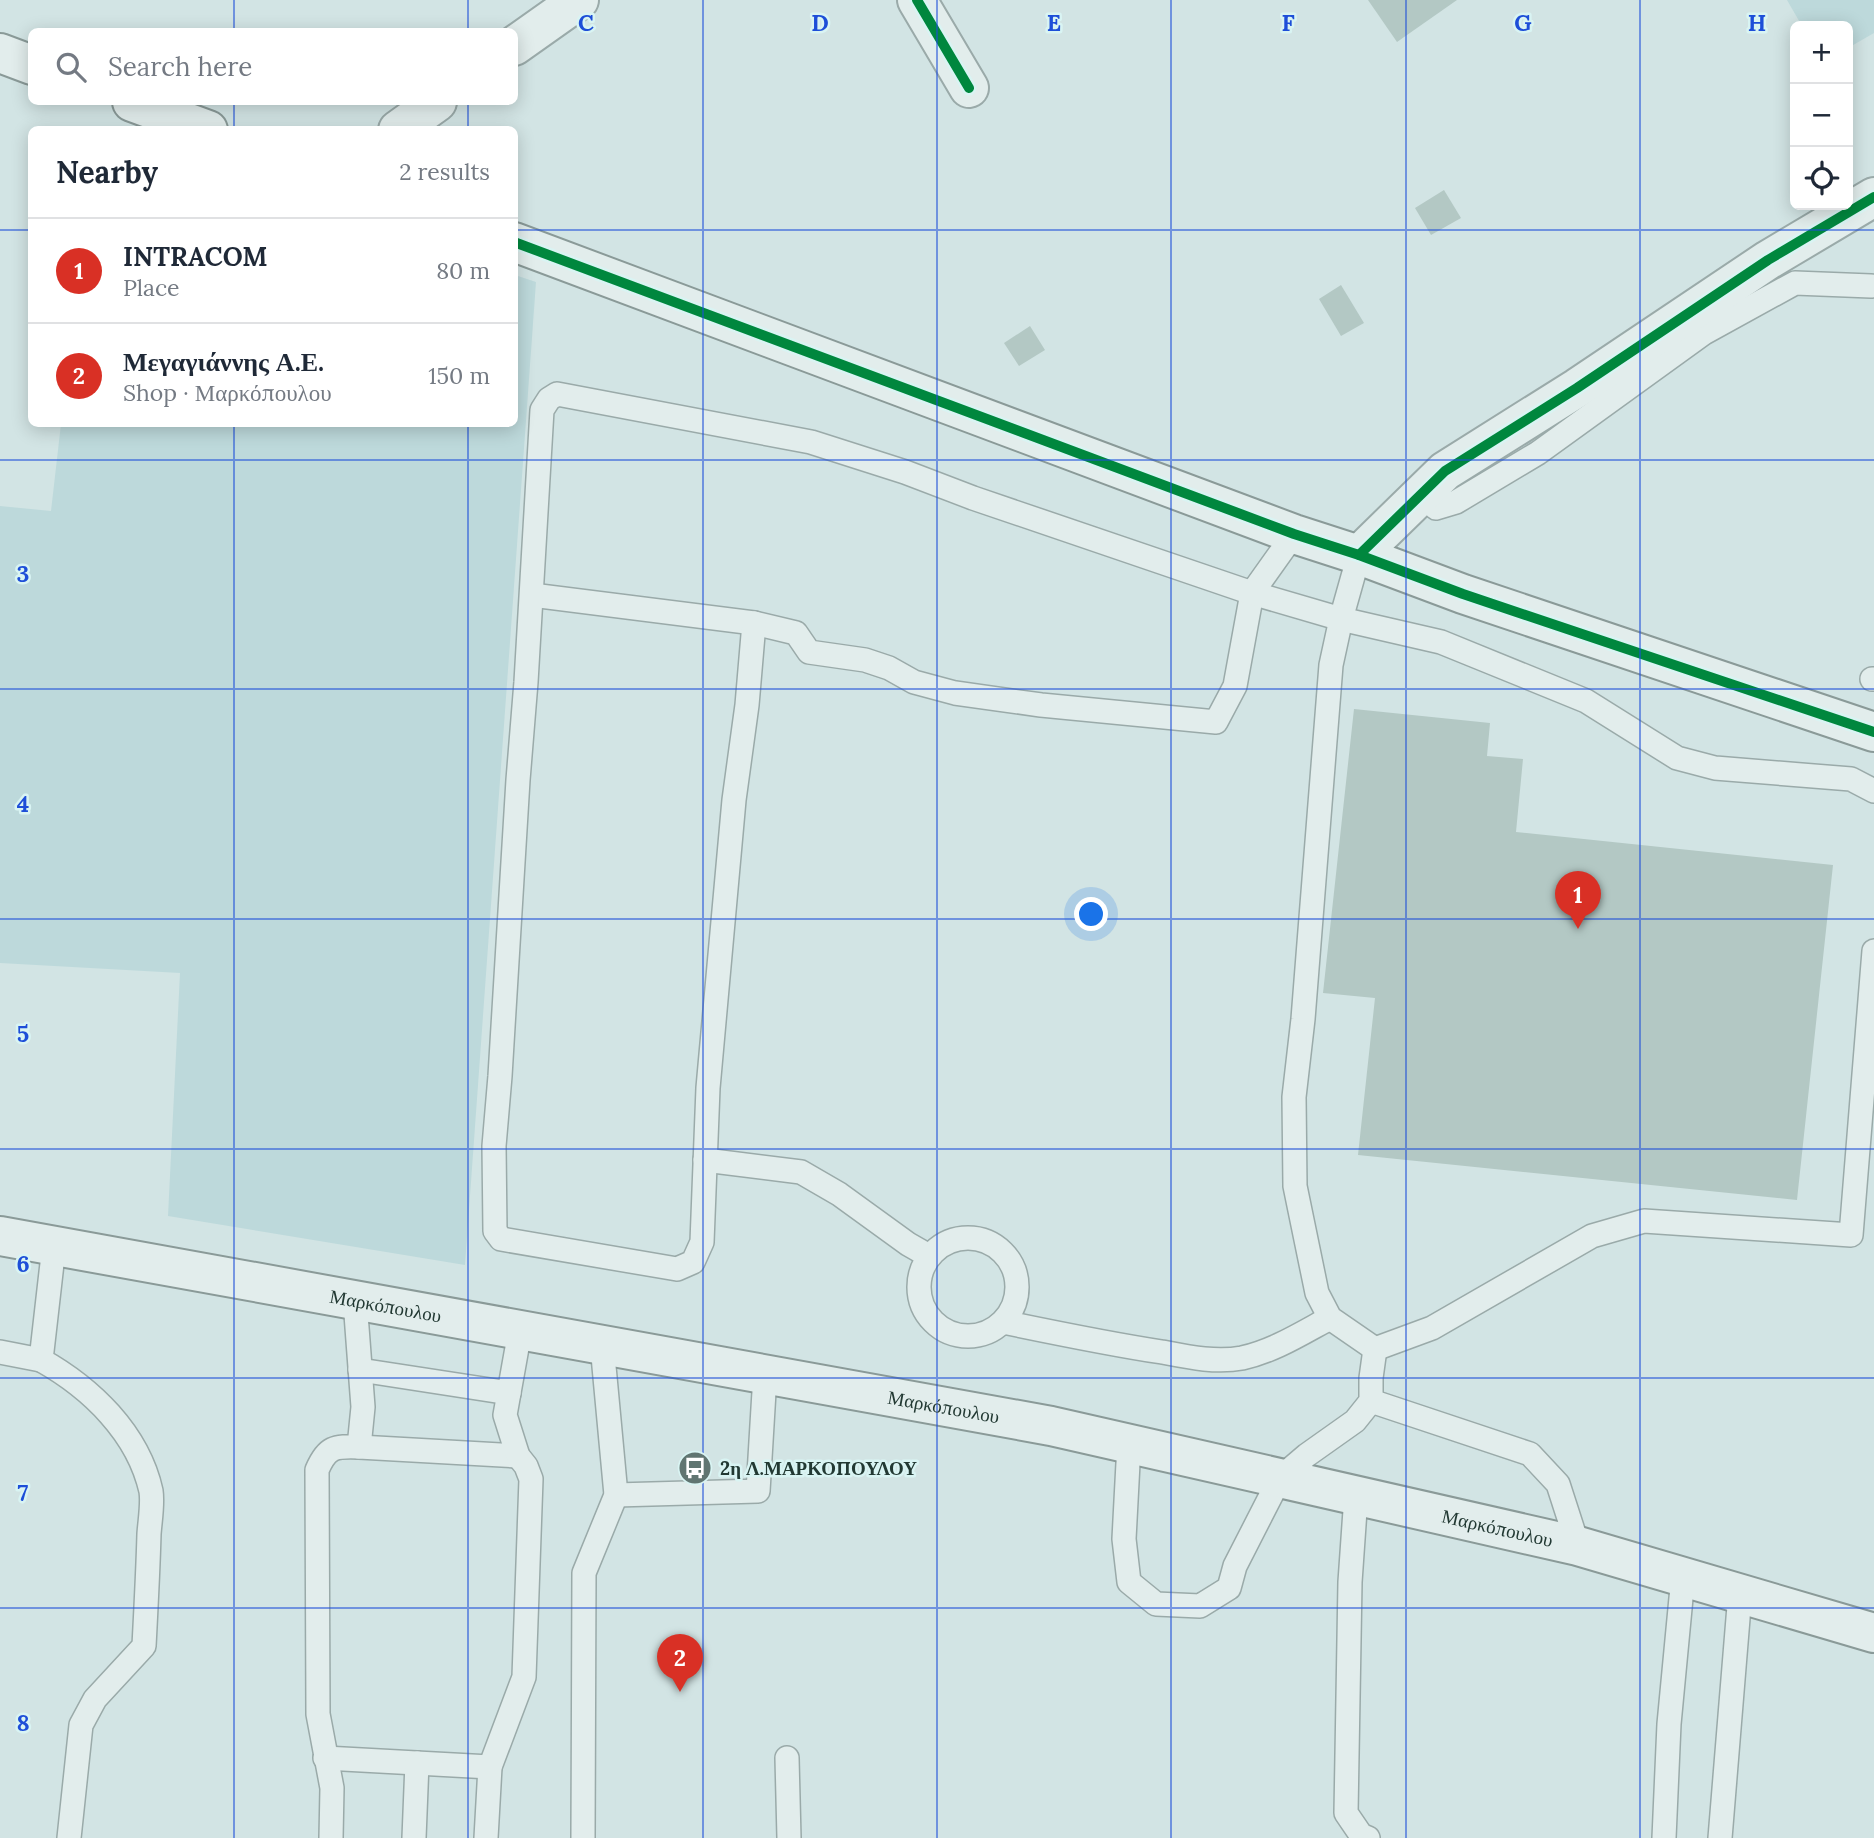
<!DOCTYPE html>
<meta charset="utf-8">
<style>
body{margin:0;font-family:Lora,serif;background:#f6f6f7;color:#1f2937}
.controls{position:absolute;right:21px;top:21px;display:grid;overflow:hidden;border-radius:10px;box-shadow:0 4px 18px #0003}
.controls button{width:63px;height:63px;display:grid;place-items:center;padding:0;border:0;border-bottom:2px solid #e0e1e3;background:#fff;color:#1f2937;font:35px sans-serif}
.you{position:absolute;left:1092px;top:915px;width:24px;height:24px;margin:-18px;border:5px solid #fff;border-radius:50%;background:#1a73e8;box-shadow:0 0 0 10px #1a73e833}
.badge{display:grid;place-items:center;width:46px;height:46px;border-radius:50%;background:#d93025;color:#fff;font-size:23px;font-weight:700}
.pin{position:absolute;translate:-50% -58px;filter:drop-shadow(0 2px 4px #0008)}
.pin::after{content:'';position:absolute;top:37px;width:24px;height:21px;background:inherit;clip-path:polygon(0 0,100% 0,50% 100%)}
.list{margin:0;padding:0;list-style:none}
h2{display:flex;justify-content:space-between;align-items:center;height:91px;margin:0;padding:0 28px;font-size:30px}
h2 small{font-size:23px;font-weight:400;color:#747a83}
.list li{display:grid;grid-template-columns:46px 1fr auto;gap:21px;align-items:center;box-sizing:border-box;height:105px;padding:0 28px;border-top:2px solid #e0e1e3}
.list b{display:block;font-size:26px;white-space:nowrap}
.list p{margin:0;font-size:23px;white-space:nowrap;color:#747a83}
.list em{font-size:23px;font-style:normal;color:#747a83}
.icon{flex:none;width:38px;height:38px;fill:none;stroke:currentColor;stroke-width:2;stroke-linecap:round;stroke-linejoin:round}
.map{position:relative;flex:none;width:1874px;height:1838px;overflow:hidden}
.search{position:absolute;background:#fff;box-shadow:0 4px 18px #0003;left:28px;top:28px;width:490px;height:77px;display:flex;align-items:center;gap:18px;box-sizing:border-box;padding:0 24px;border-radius:10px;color:#747a83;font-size:26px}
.panel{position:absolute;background:#fff;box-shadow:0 4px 18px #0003;left:28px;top:126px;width:490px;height:301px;border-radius:10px}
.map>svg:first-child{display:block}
.farmland{fill:#bdd9db}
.building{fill:#b3c8c4}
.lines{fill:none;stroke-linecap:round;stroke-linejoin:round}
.lane-casing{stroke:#9aaaa9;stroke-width:26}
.street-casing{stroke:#9aaaa9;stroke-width:42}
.secondary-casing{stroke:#8a9a98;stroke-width:42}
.lane{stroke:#e2edec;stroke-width:23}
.street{stroke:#e2edec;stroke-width:38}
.secondary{stroke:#e2edec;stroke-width:38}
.cycleway-casing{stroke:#d9f4f3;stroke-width:15}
.cycleway{stroke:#00873e;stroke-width:10}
.grid{fill:none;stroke:#1d4ed8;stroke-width:2;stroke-opacity:0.55}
.labels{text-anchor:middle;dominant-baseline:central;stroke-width:5;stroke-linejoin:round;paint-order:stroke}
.street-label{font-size:19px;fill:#223933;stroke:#d9f4f3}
.poi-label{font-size:19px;font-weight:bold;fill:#223933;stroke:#d9f4f3;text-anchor:start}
.grid-label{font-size:23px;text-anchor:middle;font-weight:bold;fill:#1d4ed8;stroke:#d9f4f3;stroke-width:5;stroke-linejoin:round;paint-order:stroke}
</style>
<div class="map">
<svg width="1874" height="1838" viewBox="0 0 1874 1838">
<rect width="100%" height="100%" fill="#d2e4e4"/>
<g class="farmland">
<polygon points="1787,0 1874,0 1874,33 1848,48 1848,26 1802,26"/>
<polygon points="515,275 536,282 465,1265 168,1216 180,973 0,963 0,506 51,511 61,424 514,424"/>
</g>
<g class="building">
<polygon points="1368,0 1457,0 1397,42"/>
<polygon points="1444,190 1461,218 1431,235 1415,208"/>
<polygon points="1341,285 1364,323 1341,336 1319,299"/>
<polygon points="1030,326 1045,350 1019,366 1004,343"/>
<polygon points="1354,709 1490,723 1487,756 1523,759 1516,832 1833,865 1797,1200 1358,1155 1375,998 1323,993"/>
</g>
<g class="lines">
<defs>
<g id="lane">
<polyline points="1421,494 1436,508 1456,502 1538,453 1704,333 1795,283 1871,286"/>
<polyline points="1359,555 1341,619 1331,665 1303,1019 1294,1097 1295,1186 1317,1293 1330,1318 1375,1349"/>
<polyline points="532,595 754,623 796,633 809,652 865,660 889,668 914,682 955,693 1041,705 1216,722 1235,686 1252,593 1294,534"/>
<polyline points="754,623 747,705 734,800 708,1088 702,1242 693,1262 677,1269 501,1239 495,1231 494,1146 500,1076 518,780 526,682 542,410 549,399 557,394 811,442 905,472 973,498 1252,593 1341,619 1441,642 1586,701 1677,758 1715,768 1851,779 1874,791"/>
<polyline points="1872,679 1874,679"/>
<polyline points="705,1160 801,1172 839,1194 908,1244 929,1256"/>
<circle cx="968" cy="1287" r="49"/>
<path d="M54 1246 41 1360C91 1388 138 1433 151 1491 153 1504 150 1520 149 1534 148 1571 146 1608 144 1646L95 1699 81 1725 69 1838"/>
<path d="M1003 1322C1056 1333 1109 1344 1162 1352 1188 1357 1216 1363 1242 1358 1274 1351 1302 1333 1330 1318"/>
<polyline points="1375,1349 1432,1328 1592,1236 1644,1221 1851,1235 1874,951"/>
<polyline points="0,1352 41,1360"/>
<polyline points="360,1370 509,1393"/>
<polyline points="1371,1401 1530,1454 1558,1484 1578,1546"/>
<polyline points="1129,1444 1124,1539 1129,1582 1156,1604 1200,1606 1229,1588 1235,1566 1280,1478 1307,1455 1355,1421 1371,1401 1371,1378 1375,1349"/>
<polyline points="359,1447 518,1456"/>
<polyline points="616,1495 758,1491 765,1375"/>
<polyline points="1356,1496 1350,1582 1346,1813 1361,1835 1368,1838"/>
<polyline points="325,1758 490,1767"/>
<polyline points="787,1758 789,1838"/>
<path d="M331 1838 332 1788 318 1714 317 1470C327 1447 334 1446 359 1447L363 1407 355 1301"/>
<polyline points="414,1838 417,1763"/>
<polyline points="486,1838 490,1767 524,1677 531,1479 526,1466 518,1456 505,1415 520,1331"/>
<polyline points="583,1838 584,1573 616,1495 602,1345"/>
<polyline points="1664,1838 1669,1724 1683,1577"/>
<polyline points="1720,1838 1740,1594"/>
</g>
<g id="street">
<polyline points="917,0 969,88"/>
<polyline points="514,46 579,0"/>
<polyline points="398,130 437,102"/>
<polyline points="1359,555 1445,471 1577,388 1768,260 1874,197"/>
</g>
<g id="secondary">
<polyline points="0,53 32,65"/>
<polyline points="132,102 208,130"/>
<polyline points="514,242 1294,534 1359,555 1463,594 1874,732"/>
<path id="s1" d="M0 1236 1051 1426 1578 1546 1874 1633"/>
</g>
</defs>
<use href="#lane" class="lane-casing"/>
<use href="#street" class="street-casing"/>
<use href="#secondary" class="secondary-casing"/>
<use href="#lane" class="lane"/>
<use href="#street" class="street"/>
<use href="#secondary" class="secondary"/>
<defs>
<g id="cycleway">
<polyline points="917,0 969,88"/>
<polyline points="514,242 1294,534 1359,555 1463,594 1874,732"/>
<polyline points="1359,555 1445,471 1577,388 1768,260 1874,197"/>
</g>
</defs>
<use href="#cycleway" class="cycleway-casing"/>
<use href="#cycleway" class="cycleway"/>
</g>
<path class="grid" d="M234 0V32M468 0V32M703 0V1838M937 0V1838M1171 0V1838M1406 0V1838M1640 0V1838M234 102V130M468 102V130M0 230H32M514 230H1874M234 424V1838M468 424V1838M0 460H1874M0 689H1874M0 919H1874M0 1149H1874M0 1378H1874M0 1608H1874"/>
<defs>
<symbol id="bus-disc" viewBox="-11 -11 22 22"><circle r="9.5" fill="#607571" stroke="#d9f4f3"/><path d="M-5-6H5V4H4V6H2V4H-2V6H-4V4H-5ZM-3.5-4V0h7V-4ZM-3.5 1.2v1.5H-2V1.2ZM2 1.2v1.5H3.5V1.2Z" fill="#fff"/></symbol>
</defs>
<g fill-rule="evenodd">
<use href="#bus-disc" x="676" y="1449" width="38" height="38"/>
</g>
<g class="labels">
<g class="street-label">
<text stroke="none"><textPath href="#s1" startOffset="392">Μαρκόπουλου</textPath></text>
<text stroke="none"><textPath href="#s1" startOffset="959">Μαρκόπουλου</textPath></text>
<text stroke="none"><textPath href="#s1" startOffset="1526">Μαρκόπουλου</textPath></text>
</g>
<g class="poi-label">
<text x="720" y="1468">2η Λ.ΜΑΡΚΟΠΟΥΛΟΥ</text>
</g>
</g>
<g class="grid-label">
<text x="586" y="31">C</text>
<text x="820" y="31">D</text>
<text x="1054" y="31">E</text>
<text x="1288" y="31">F</text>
<text x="1523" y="31">G</text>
<text x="1757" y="31">H</text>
<text x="23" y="582">3</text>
<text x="23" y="812">4</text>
<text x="23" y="1042">5</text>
<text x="23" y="1272">6</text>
<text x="23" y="1501">7</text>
<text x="23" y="1731">8</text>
</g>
</svg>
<div class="controls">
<button>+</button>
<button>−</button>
<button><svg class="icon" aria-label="locate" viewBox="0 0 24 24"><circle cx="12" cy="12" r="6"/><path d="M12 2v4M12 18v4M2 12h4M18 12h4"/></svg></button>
</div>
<div class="you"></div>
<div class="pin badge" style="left:1578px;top:929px">1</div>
<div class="pin badge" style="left:680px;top:1692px">2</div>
<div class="search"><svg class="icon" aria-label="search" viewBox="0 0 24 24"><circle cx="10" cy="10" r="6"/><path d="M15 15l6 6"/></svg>Search here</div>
<section class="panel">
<h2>Nearby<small>2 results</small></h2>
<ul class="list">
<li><span class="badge">1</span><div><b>INTRACOM</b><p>Place</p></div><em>80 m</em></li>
<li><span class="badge">2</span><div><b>Μεγαγιάννης Α.Ε.</b><p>Shop · Μαρκόπουλου</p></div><em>150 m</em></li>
</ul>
</section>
</div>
